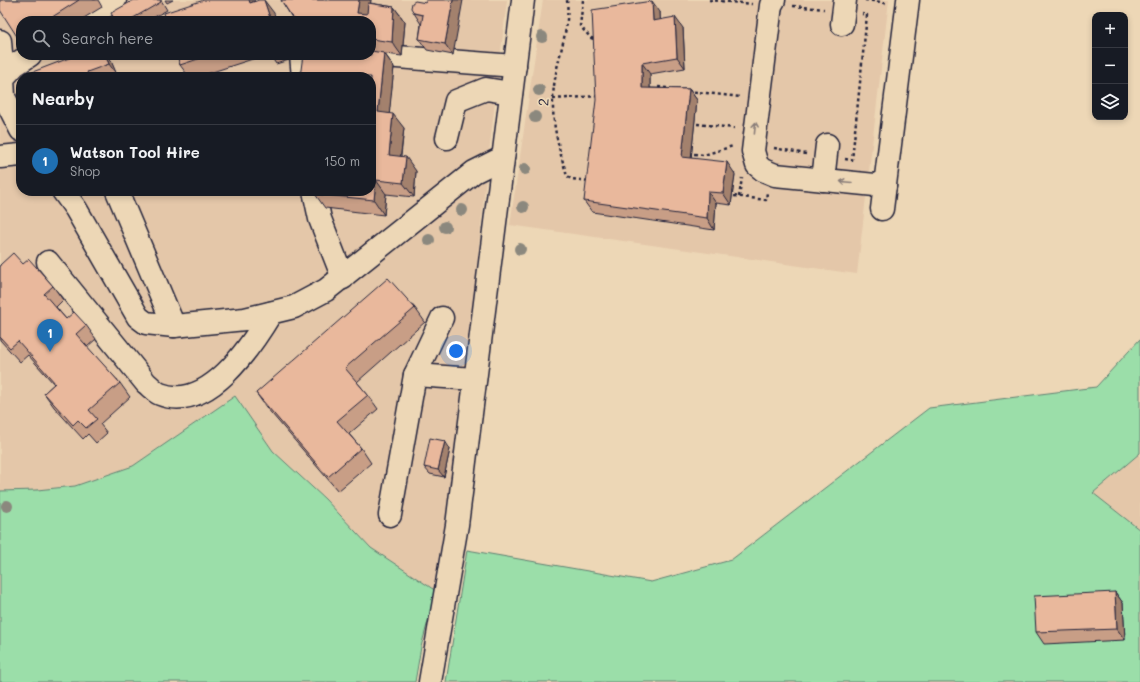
<!DOCTYPE html>
<meta charset="utf-8">
<style>
body{margin:0;font-family:Mali,sans-serif;background:#242831;color:#f1f3f6}
.controls{position:absolute;right:12px;top:12px;display:grid;overflow:hidden;border-radius:8px;box-shadow:0 2px 6px #0003}
.controls button{width:36px;height:36px;display:grid;place-items:center;padding:0;border:0;border-bottom:1px solid #363941;background:#171b24;color:#f1f3f6;font:20px sans-serif}
.you{position:absolute;left:456px;top:351px;width:14px;height:14px;margin:-10px;border:3px solid #fff;border-radius:50%;background:#1a73e8;box-shadow:0 0 0 6px #1a73e833}
.badge{display:grid;place-items:center;width:26px;height:26px;border-radius:50%;background:#1f6fb2;color:#fff;font-size:13px;font-weight:700}
.pin{position:absolute;translate:-50% -33px;filter:drop-shadow(0 1px 2px #0008)}
.pin::after{content:'';position:absolute;top:21px;width:14px;height:12px;background:inherit;clip-path:polygon(0 0,100% 0,50% 100%)}
.list{margin:0;padding:0;list-style:none}
h2{display:flex;justify-content:space-between;align-items:center;height:52px;margin:0;padding:0 16px;font-size:17px}
h2 small{font-size:13px;font-weight:400;color:#9ea1a6}
.list li{display:grid;grid-template-columns:26px 1fr auto;gap:12px;align-items:center;box-sizing:border-box;height:72px;padding:0 16px;border-top:1px solid #363941}
.list b{display:block;font-size:15px;white-space:nowrap}
.list p{margin:0;font-size:13px;white-space:nowrap;color:#9ea1a6}
.list em{font-size:13px;font-style:normal;color:#9ea1a6}
.icon{flex:none;width:22px;height:22px;fill:none;stroke:currentColor;stroke-width:2;stroke-linecap:round;stroke-linejoin:round}
.map{position:relative;flex:none;width:1140px;height:682px;overflow:hidden}
.search{position:absolute;background:#171b24;box-shadow:0 2px 6px #0003;left:16px;top:16px;width:360px;height:44px;display:flex;align-items:center;gap:10px;box-sizing:border-box;padding:0 14px;border-radius:16px;color:#9ea1a6;font-size:15px}
.panel{position:absolute;background:#171b24;box-shadow:0 2px 6px #0003;left:16px;top:72px;width:360px;height:124px;border-radius:16px}
.map>svg:first-child{display:block}
.built{fill:#e4c7a9;fill-rule:evenodd}
.green{fill:#9bdea9;stroke:#5e8072}
.lines{fill:none;stroke-linecap:round;stroke-linejoin:round}
.minor-casing{stroke:#22223b;stroke-width:25}
.path{stroke:#22223b;stroke-width:2.5;stroke-dasharray:3 3;stroke-linecap:butt}
.minor{stroke:#edd7b6;stroke-width:22}
.tree{fill:#8b887e}
.wall{fill:#c89e86;stroke:#22223b}
.shaded-wall{fill:#a3816d;stroke:#22223b}
.building{fill:#e9b89c;stroke:#22223b}
.oneway{stroke:#887c78}
.labels{text-anchor:middle;dominant-baseline:central;stroke-width:3.5;stroke-linejoin:round;paint-order:stroke}
.street-label{font-size:14px;fill:#22223b;stroke:#edd7b6}
</style>
<div class="map">
<svg width="1140" height="682" viewBox="0 0 1140 682">
<rect width="100%" height="100%" fill="#edd7b6"/>
<filter id="ink" filterUnits="userSpaceOnUse"><feTurbulence type="fractalNoise" baseFrequency=".025" numOctaves="2"/><feDisplacementMap in="SourceGraphic" scale="8" xChannelSelector="R" yChannelSelector="G"/><feConvolveMatrix kernelMatrix="1 2 1 2 8 2 1 2 1" color-interpolation-filters="sRGB"/></filter>
<g filter="url(#ink)">
<g class="built">
<path d="M0 0H507L484 196 468 359 436 591 371 549 325 499 273 451 235 396 133 466 75 486 37 490 0 491ZM21 21H371V55H21ZM21 77H371V191H21Z"/>
<polygon points="543,0 889,0 857,274 510,225"/>
<polygon points="1140,453 1140,530 1093,493"/>
</g>
<g class="green">
<polygon points="1140,339 1140,453 1093,493 1140,530 1140,682 446,682 467,550 651,582 731,560 929,408 1096,387"/>
<polygon points="235,396 273,451 325,499 371,548 436,591 421,647 415,682 0,682 0,491 37,490 75,486 133,466"/>
</g>
<g class="lines">
<defs>
<g id="minor">
<polyline points="774,0 771,5 753,151 757,165 763,170 775,175 885,186"/>
<polyline points="83,21 115,0"/>
<polyline points="842,24 845,0"/>
<polyline points="0,41 3,78"/>
<polyline points="301,55 303,77"/>
<polyline points="371,55 515,66"/>
<polyline points="21,130 4,97 3,78 15,65 30,55"/>
<polyline points="447,138 456,101 486,89 511,93"/>
<polyline points="0,157 21,155"/>
<polyline points="823,180 827,145"/>
<polyline points="63,191 76,209 138,317 146,323 174,326 245,319 294,307 326,290 474,172 502,158"/>
<polyline points="117,191 174,326"/>
<polyline points="314,191 320,219 343,278"/>
<polyline points="882,209 908,0"/>
<path d="M48 262 146 383C150 386 155 392 160 394 208 413 251 346 271 313"/>
<polyline points="415,375 475,379"/>
<polyline points="390,515 415,375 442,318"/>
<polyline points="430,682 457,525 523,0"/>
</g>
</defs>
<use href="#minor" class="minor-casing"/>
<g class="path">
<path d="M567 0C570 27 559 53 555 79 549 115 557 142 567 176L571 179 590 181"/>
<polyline points="583,0 580,26 591,38 597,40"/>
<polyline points="709,0 752,4"/>
<polyline points="865,0 882,2 887,4"/>
<polyline points="793,6 824,9"/>
<polyline points="658,87 677,89"/>
<polyline points="688,91 741,97"/>
<polyline points="553,99 598,96"/>
<polyline points="697,124 734,128"/>
<polyline points="774,148 806,154"/>
<polyline points="694,154 704,155 733,146"/>
<polyline points="845,159 852,160 867,15 862,14"/>
<polyline points="734,196 766,200 767,192"/>
<polyline points="739,197 742,178"/>
</g>
<use href="#minor" class="minor"/>
</g>
<g class="tree">
<circle cx="542" cy="37" r="6"/>
<circle cx="539" cy="90" r="6"/>
<circle cx="535" cy="117" r="6"/>
<circle cx="525" cy="169" r="6"/>
<circle cx="523" cy="207" r="6"/>
<circle cx="462" cy="210" r="6"/>
<circle cx="445" cy="227" r="6"/>
<circle cx="429" cy="240" r="6"/>
<circle cx="520" cy="249" r="6"/>
<circle cx="7" cy="506" r="6"/>
</g>
<g class="wall">
<polygon points="0,0 98,0 102,7 79,21 21,21 21,43 18,38"/>
<polygon points="161,0 167,10 147,21 115,21"/>
<polygon points="165,0 173,0 167,3"/>
<polygon points="281,0 371,0 370,3 394,7 405,22 402,56 385,54 394,67 389,113 404,128 401,156 416,171 414,197 386,194 384,215 325,208 315,194 371,191 371,21 294,21"/>
<polygon points="426,3 453,55 427,50 419,39 421,24 414,13"/>
<polygon points="660,12 660,19 683,28 685,68 650,74 650,88 689,89 697,100 691,158 735,174 731,205 716,203 714,230 592,212 584,201"/>
<polygon points="77,55 108,55 117,75 111,77 32,77"/>
<polygon points="177,55 265,55 197,77 189,77 180,65"/>
<polygon points="270,55 287,55 289,60 276,64"/>
<polygon points="0,265 53,286 63,300 56,307 66,319 86,325 96,339 87,347 120,383 130,397 100,424 107,433 96,443 88,434 83,439 54,407 44,393 54,384 28,355 20,362 0,340"/>
<polygon points="415,308 425,322 357,382 368,395 378,409 349,434 361,448 371,463 338,491 266,407 256,393"/>
<polygon points="450,449 444,477 430,474 424,467"/>
<polygon points="1115,592 1123,603 1125,640 1044,644 1036,632"/>
</g>
<g class="shaded-wall">
<polygon points="249,0 254,0 255,1 250,3"/>
<polygon points="264,0 274,13 276,21 271,21"/>
<polygon points="359,0 371,0 368,21 357,13"/>
<polygon points="453,0 463,0 453,55 445,44"/>
<polygon points="652,1 660,12 661,32 653,21"/>
<polygon points="394,7 405,22 402,56 392,42"/>
<polygon points="675,17 683,28 685,68 677,57"/>
<polygon points="384,53 394,67 388,127 378,112"/>
<polygon points="105,55 108,55 109,56 117,75 109,64"/>
<polygon points="642,63 650,74 650,99 642,88"/>
<polygon points="689,89 697,100 690,169 682,157"/>
<polygon points="393,114 404,128 399,169 389,155"/>
<polygon points="406,157 416,171 414,197 403,183"/>
<polygon points="727,162 735,174 731,205 723,193"/>
<polygon points="376,180 386,194 384,215 374,200"/>
<polygon points="708,192 716,203 714,230 707,218"/>
<polygon points="445,441 450,449 444,477 438,470"/>
<polygon points="1115,592 1123,603 1125,640 1117,629"/>
</g>
<g class="building">
<polygon points="0,0 79,0 46,21 21,21 21,36 18,38 0,10"/>
<polygon points="134,0 160,0 161,2 128,21 115,21 111,13"/>
<polygon points="204,0 249,0 250,3 259,0 264,0 271,21 166,21 164,13"/>
<polygon points="281,0 359,0 357,13 367,14 368,3 394,7 392,42 371,39 371,21 305,21 294,20"/>
<polygon points="426,0 453,0 445,44 419,39 423,15 414,13 411,8 412,3 415,1 426,3"/>
<polygon points="652,1 653,21 675,17 677,57 642,63 642,88 689,89 682,157 727,162 723,193 708,192 707,218 584,201 596,100 592,10"/>
<polygon points="371,51 384,53 378,112 393,114 389,155 406,157 403,183 376,180 374,200 315,194 315,191 371,191 371,77 300,77 303,55 371,55"/>
<polygon points="77,55 105,55 109,64 87,72 89,77 32,77 30,73"/>
<polygon points="177,55 210,55 180,65"/>
<polygon points="13,253 23,264 29,259 53,286 44,294 66,319 74,312 86,325 76,334 120,383 89,410 97,419 86,428 78,420 73,425 44,393 55,383 18,341 10,348 0,337 0,265"/>
<polygon points="388,278 415,308 345,368 368,395 337,421 361,448 328,477 256,393"/>
<polygon points="430,438 445,441 438,470 424,467"/>
<polygon points="1115,592 1117,629 1036,632 1034,596"/>
</g>
<defs><path id="oneway-shaft" d="M-6 0H5M1.5-3L5.5 0L1.5 3" fill="none" stroke-width="1.6" stroke-linecap="round" stroke-linejoin="round"/></defs>
<g class="oneway">
<use href="#oneway-shaft" transform="translate(755 128) rotate(-84)"/>
<use href="#oneway-shaft" transform="translate(846 182) rotate(-175)"/>
</g>
</g>
<g class="labels">
<g class="street-label">
<text transform="translate(543 102) rotate(-87)">2</text>
</g>
</g>
</svg>
<div class="controls">
<button>+</button>
<button>−</button>
<button><svg class="icon" aria-label="layers" viewBox="0 0 24 24"><path d="M12 4l9 5-9 5-9-5zM3 14l9 5 9-5"/></svg></button>
</div>
<div class="you"></div>
<div class="pin badge" style="left:50px;top:352px">1</div>
<div class="search"><svg class="icon" aria-label="search" viewBox="0 0 24 24"><circle cx="10" cy="10" r="6"/><path d="M15 15l6 6"/></svg>Search here</div>
<section class="panel">
<h2>Nearby<small></small></h2>
<ul class="list">
<li><span class="badge">1</span><div><b>Watson Tool Hire</b><p>Shop</p></div><em>150 m</em></li>
</ul>
</section>
</div>
